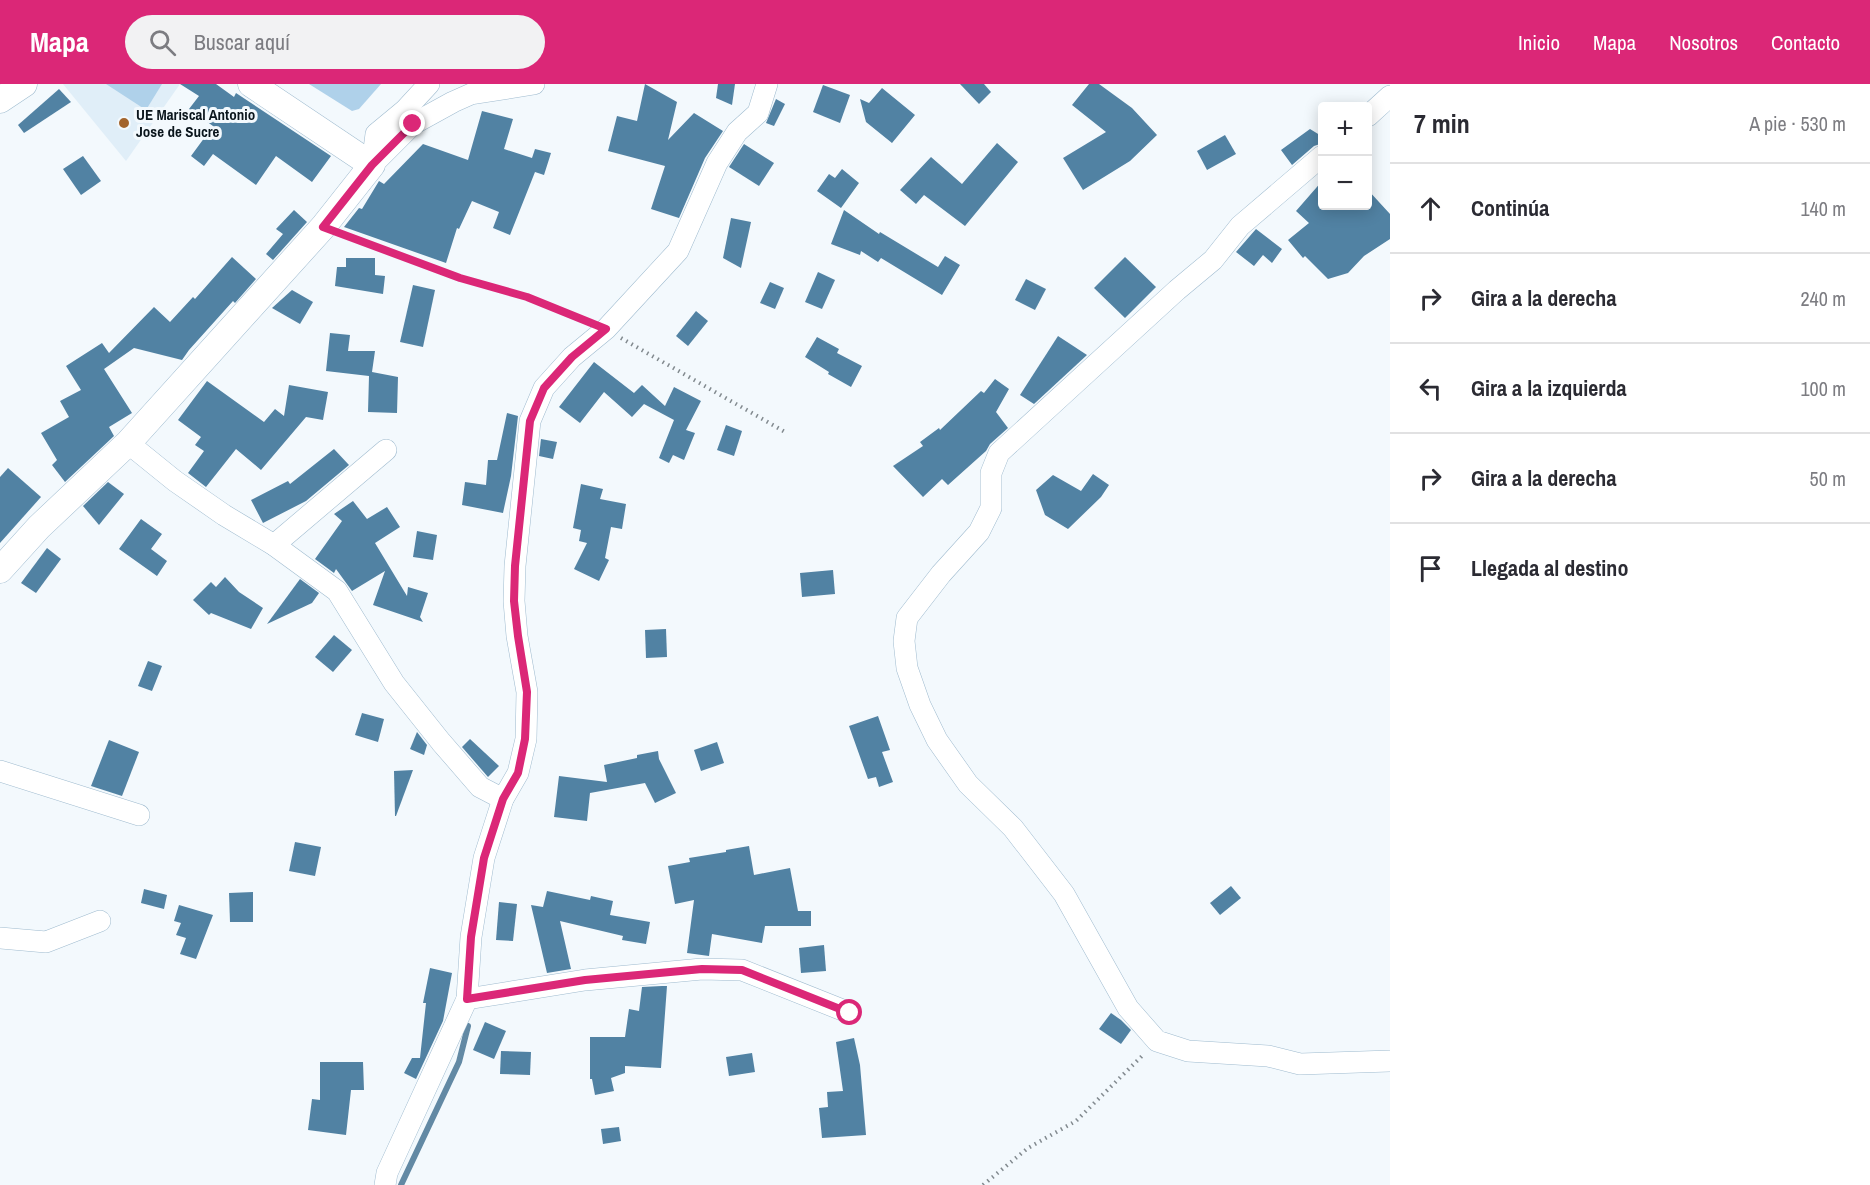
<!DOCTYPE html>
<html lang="es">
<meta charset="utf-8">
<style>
body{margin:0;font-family:"Archivo Narrow",sans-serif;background:#f2f2f3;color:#2b2b33}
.controls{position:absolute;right:18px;top:18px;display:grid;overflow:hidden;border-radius:6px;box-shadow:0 3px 15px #0003}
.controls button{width:54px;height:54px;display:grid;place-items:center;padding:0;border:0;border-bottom:2px solid #e1e1e2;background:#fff;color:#2b2b33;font:30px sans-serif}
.stop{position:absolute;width:18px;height:18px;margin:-14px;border:4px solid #db2777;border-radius:50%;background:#fff}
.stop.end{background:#db2777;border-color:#fff;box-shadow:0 2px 6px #0008}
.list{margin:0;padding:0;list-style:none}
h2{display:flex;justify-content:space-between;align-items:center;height:78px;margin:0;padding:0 24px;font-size:26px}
h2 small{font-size:20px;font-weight:400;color:#7c7c81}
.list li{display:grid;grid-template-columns:39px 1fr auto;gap:18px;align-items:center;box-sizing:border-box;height:90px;padding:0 24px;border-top:2px solid #e1e1e2}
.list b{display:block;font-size:22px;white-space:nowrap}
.list em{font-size:20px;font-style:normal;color:#7c7c81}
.icon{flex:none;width:33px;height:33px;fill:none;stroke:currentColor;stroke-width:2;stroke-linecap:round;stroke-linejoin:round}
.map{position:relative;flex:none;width:1390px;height:1101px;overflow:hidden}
header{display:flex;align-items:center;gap:36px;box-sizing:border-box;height:84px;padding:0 30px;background:#db2777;color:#fff}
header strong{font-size:28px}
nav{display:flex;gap:33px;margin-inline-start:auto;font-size:21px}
.search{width:420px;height:54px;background:#f2f2f3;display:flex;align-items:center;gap:15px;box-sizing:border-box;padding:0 21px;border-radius:33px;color:#7c7c81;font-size:22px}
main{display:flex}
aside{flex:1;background:#fff}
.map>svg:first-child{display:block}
.built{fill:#e0eef8}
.green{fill:#afd1ea}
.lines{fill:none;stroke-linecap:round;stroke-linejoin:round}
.stream{stroke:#6289a4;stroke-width:6}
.building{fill:#5182a3}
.minor-casing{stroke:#9fbbcf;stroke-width:22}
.tertiary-casing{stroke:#9fbbcf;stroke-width:27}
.path{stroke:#828a8f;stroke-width:4;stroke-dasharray:1.5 4.5;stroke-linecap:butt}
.minor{stroke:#fff;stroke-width:21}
.tertiary{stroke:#fff;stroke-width:26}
.route{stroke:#db2777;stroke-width:8}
.poi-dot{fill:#a3642c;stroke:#f3f9fd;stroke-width:2}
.labels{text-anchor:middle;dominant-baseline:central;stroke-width:6;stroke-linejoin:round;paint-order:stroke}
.poi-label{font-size:15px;font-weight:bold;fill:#0a151c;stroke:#f3f9fd;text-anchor:start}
</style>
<header>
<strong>Mapa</strong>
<div class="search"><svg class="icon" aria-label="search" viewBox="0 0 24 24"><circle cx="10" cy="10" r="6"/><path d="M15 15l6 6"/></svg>Buscar aquí</div>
<nav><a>Inicio</a><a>Mapa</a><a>Nosotros</a><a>Contacto</a></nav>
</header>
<main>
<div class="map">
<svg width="1390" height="1101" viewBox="0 0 1390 1101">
<rect width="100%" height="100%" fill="#f3f9fd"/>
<polygon class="built" points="63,0 180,0 126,77"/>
<g class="green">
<polygon points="106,0 162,0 146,26"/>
<polygon points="309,0 381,0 359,25 352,27"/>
</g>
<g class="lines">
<polyline class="stream" points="401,1101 459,978 468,942"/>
</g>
<g class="building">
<polygon points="180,0 216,0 234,13 236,9 331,72 312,98 276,72 256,101 213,70 204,82 191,72 213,42 189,25 199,12"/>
<polygon points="645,0 677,18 668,56 694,29 723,47 705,74 679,134 651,125 665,82 608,67 617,32 637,37"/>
<polygon points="718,0 735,0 732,21 716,14"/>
<polygon points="960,0 984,0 991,8 979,20"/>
<polygon points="1089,0 1099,0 1132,24 1157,51 1130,77 1083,106 1063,74 1106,48 1072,21"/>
<polygon points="823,1 850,11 840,39 813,28"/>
<polygon points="882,4 915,31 892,59 866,38 860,15 869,19"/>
<polygon points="59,5 71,18 24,49 18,41"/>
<polygon points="776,15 785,20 774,42 766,39"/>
<polygon points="482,27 513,35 504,65 532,74 535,65 551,69 544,91 535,88 510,151 493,144 499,128 472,117 459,145 457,144 446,179 344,143 359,124 362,125 379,97 384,100 423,60 468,76"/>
<polygon points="1310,45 1323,53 1323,59 1314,62 1292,81 1281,66"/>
<polygon points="1225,51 1236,70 1207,86 1197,67"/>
<polygon points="997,59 1018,78 965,142 924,111 916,120 900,106 931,73 962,100"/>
<polygon points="744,60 774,79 759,102 729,83"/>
<polygon points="83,72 101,97 81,111 63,85"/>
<polygon points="842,85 859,99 841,124 817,107 829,90 835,94"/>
<polygon points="1323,96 1323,122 1368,122 1368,106 1390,130 1390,155 1364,172 1348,189 1328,195 1305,172 1303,174 1288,156 1309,139 1296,127"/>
<polygon points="294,126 307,138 273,176 266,170 283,150 276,145"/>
<polygon points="844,126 879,150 880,148 938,183 945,172 960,181 942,211 881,174 878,178 861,167 860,171 831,160"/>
<polygon points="731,134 751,138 741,184 723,174"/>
<polygon points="1256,145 1282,165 1272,179 1263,171 1254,182 1236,168"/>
<polygon points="232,173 256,195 235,219 233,217 189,266 182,276 134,264 104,285 132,329 109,343 114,352 65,398 52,381 57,376 41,349 69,333 60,317 81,306 66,282 102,259 109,269 154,223 170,238 193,213 195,215"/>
<polygon points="1125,173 1156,203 1125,234 1094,204"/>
<polygon points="346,174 375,174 375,191 385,192 383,210 335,202 337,183 346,183"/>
<polygon points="818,188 835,196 822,225 805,218"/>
<polygon points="1026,195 1046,205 1035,226 1015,216"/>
<polygon points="770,198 784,204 775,225 760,219"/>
<polygon points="413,201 435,206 423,263 400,258"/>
<polygon points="292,206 313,218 300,240 272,224"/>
<polygon points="696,227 708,237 688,262 676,252"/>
<polygon points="330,249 350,251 348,267 375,267 372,288 398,293 397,329 368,328 369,292 326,287"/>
<polygon points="1058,252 1087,271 1034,320 1020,311"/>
<polygon points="817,253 839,265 837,269 862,282 851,303 828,290 829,288 805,273"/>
<polygon points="594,278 634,309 642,301 665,322 674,303 701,317 686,346 695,349 684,376 673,371 669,379 659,374 674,336 644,320 632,333 604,308 580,339 559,323"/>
<polygon points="995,295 1009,305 996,328 1008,344 990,360 986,367 948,401 942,395 923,413 893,382 923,362 920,358 939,344 940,346 981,307 984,309"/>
<polygon points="207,297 264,338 275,325 284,332 289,301 328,308 323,336 306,333 261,386 236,365 206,403 188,389 204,367 195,361 201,353 178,336"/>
<polygon points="507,329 518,332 511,392 503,429 462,421 465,398 486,401 488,376 497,376"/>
<polygon points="726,341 742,347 734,372 717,366"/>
<polygon points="541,355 557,358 553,375 539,372"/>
<polygon points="334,365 349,381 306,417 263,439 251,416 288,397 290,400"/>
<polygon points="8,384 41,413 0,459 0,393"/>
<polygon points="1093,390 1109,401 1101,413 1068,445 1045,431 1036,406 1053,391 1081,407"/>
<polygon points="108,398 124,410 99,441 83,422"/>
<polygon points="581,400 603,405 600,415 626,420 622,445 611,443 605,474 609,476 599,497 574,485 587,459 579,457 581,446 573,444"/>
<polygon points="353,417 367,435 387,423 400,443 375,459 407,512 408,503 428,509 420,533 423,538 373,521 385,487 352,507 336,485 334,489 315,475 342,437 334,430"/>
<polygon points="141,435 162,450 151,465 167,477 157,492 119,465"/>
<polygon points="417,447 437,451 433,476 413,473"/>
<polygon points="47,464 61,475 36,509 21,499"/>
<polygon points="833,486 835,510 802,513 800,489"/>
<polygon points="225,493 239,508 263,524 251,545 211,529 209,531 193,516 211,498 216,503"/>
<polygon points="300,495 319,509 312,519 267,540"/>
<polygon points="666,545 667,573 646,574 645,546"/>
<polygon points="334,551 352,566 333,588 315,573"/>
<polygon points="148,577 162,582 152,607 138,602"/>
<polygon points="362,629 384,635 378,658 355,651"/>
<polygon points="878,632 890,666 882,668 893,698 879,703 876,693 868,695 849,642"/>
<polygon points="417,648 427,661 424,671 410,665"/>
<polygon points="470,655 499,682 488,693 462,663"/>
<polygon points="109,656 139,668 122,712 91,702"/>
<polygon points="717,658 724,679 701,687 694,666"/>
<polygon points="658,667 659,675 676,709 655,719 645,699 590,709 587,737 554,733 559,692 607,698 604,681 637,674 637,671"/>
<polygon points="413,686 396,732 395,732 394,687"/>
<polygon points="295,758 321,763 315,792 289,787"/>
<polygon points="749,762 754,791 790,784 798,827 811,827 811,842 765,842 762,859 712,850 709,872 687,869 694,816 675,820 668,782 690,778 689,774 726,768 726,766"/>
<polygon points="1231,802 1241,814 1220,831 1210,819"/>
<polygon points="144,805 167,811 164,825 141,819"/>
<polygon points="547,807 590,816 591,812 613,817 610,831 650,838 646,860 622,856 623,852 560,837 571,885 547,889 531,821 543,823"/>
<polygon points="253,808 253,838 230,838 229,809"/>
<polygon points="499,818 517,820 513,857 496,856"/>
<polygon points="179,821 213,831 196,875 180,870 186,854 176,851 181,839 174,837"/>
<polygon points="824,861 826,887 801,889 799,864"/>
<polygon points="430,884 452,889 443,937 416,995 404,989 412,974 420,974 426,919 423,919"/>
<polygon points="662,902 667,902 661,984 625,982 625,989 611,994 614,1007 595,1011 592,995 590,995 590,953 625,953 629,925 639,927 642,903"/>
<polygon points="1111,929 1121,936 1131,946 1121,960 1099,945"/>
<polygon points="485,938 506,947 494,975 473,966"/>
<polygon points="854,954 860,981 866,1051 822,1054 819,1024 828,1023 827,1008 843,1007 836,958"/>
<polygon points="501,967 531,968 530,991 500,990"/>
<polygon points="752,969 755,988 729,992 726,973"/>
<polygon points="320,978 363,978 364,1006 351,1006 346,1051 308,1046 312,1015 320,1016"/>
<polygon points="619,1043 621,1057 603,1060 601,1045"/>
</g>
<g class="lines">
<defs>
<g id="minor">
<polyline points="1368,32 1390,12"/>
<polyline points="1322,72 1240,142 1213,176 1177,206 999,369 991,389 991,424 979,448 941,490 907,534 904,557 907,584 920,621 937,656 968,700 1013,744 1064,810 1128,924 1157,957 1188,967 1268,972 1300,980 1390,977"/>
<polyline points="372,81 413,40 453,18 471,10 534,0"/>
<polyline points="372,81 376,50 405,26 429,0"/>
<polyline points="128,359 175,397 224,431 274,461 337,507 394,599 441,658 480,703 503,715"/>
<polyline points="274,461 386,366"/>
<polyline points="0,687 139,731"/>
<polyline points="0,854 46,858 100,837"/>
<polyline points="467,915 585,896 702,885 742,886 850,929"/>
<polyline points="385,1101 387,1089 467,915 471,853 484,774 503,715 518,689 526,655 527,608 517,552 514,517 515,482 530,337 544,304 572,273 606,245 678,167 717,79 737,48 758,29 767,0"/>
</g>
<g id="tertiary">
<polyline points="0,16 24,0"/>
<polyline points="0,486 39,443 128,359 323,143 372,81 251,0"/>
</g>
</defs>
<use href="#minor" class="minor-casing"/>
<use href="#tertiary" class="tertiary-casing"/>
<g class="path">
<polyline points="343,151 460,194 527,213 585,237"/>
<polyline points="621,254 785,348"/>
<polyline points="983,1101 1028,1064 1076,1037 1144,970"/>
</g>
<use href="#minor" class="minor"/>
<use href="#tertiary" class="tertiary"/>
</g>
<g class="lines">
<polyline class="route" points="413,40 372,81 323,143 460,194 527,213 606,245 572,273 544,304 530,337 515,482 514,517 518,552 527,608 525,655 518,689 503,715 484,774 471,853 467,915 585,896 702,885 742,886 850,929"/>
</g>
<circle class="poi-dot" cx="124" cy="39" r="6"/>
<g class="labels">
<g class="poi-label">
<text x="136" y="30">UE Mariscal Antonio<tspan x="136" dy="17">Jose de Sucre</tspan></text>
</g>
</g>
</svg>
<div class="controls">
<button>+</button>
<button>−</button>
</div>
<div class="stop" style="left:850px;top:929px"></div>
<div class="stop end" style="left:413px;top:40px"></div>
</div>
<aside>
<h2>7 min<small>A pie · 530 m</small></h2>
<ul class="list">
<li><svg class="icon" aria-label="ahead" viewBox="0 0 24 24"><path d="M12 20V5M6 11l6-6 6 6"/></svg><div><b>Continúa</b></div><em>140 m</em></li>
<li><svg class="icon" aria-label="right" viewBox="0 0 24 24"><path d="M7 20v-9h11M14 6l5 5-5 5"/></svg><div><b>Gira a la derecha</b></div><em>240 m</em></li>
<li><svg class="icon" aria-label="left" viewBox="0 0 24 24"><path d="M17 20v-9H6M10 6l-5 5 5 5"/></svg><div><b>Gira a la izquierda</b></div><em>100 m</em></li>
<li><svg class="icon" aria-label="right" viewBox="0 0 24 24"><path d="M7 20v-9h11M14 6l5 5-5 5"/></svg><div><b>Gira a la derecha</b></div><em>50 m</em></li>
<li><svg class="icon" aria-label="arrive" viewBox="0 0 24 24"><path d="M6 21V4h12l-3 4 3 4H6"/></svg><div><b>Llegada al destino</b></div></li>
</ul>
</aside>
</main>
